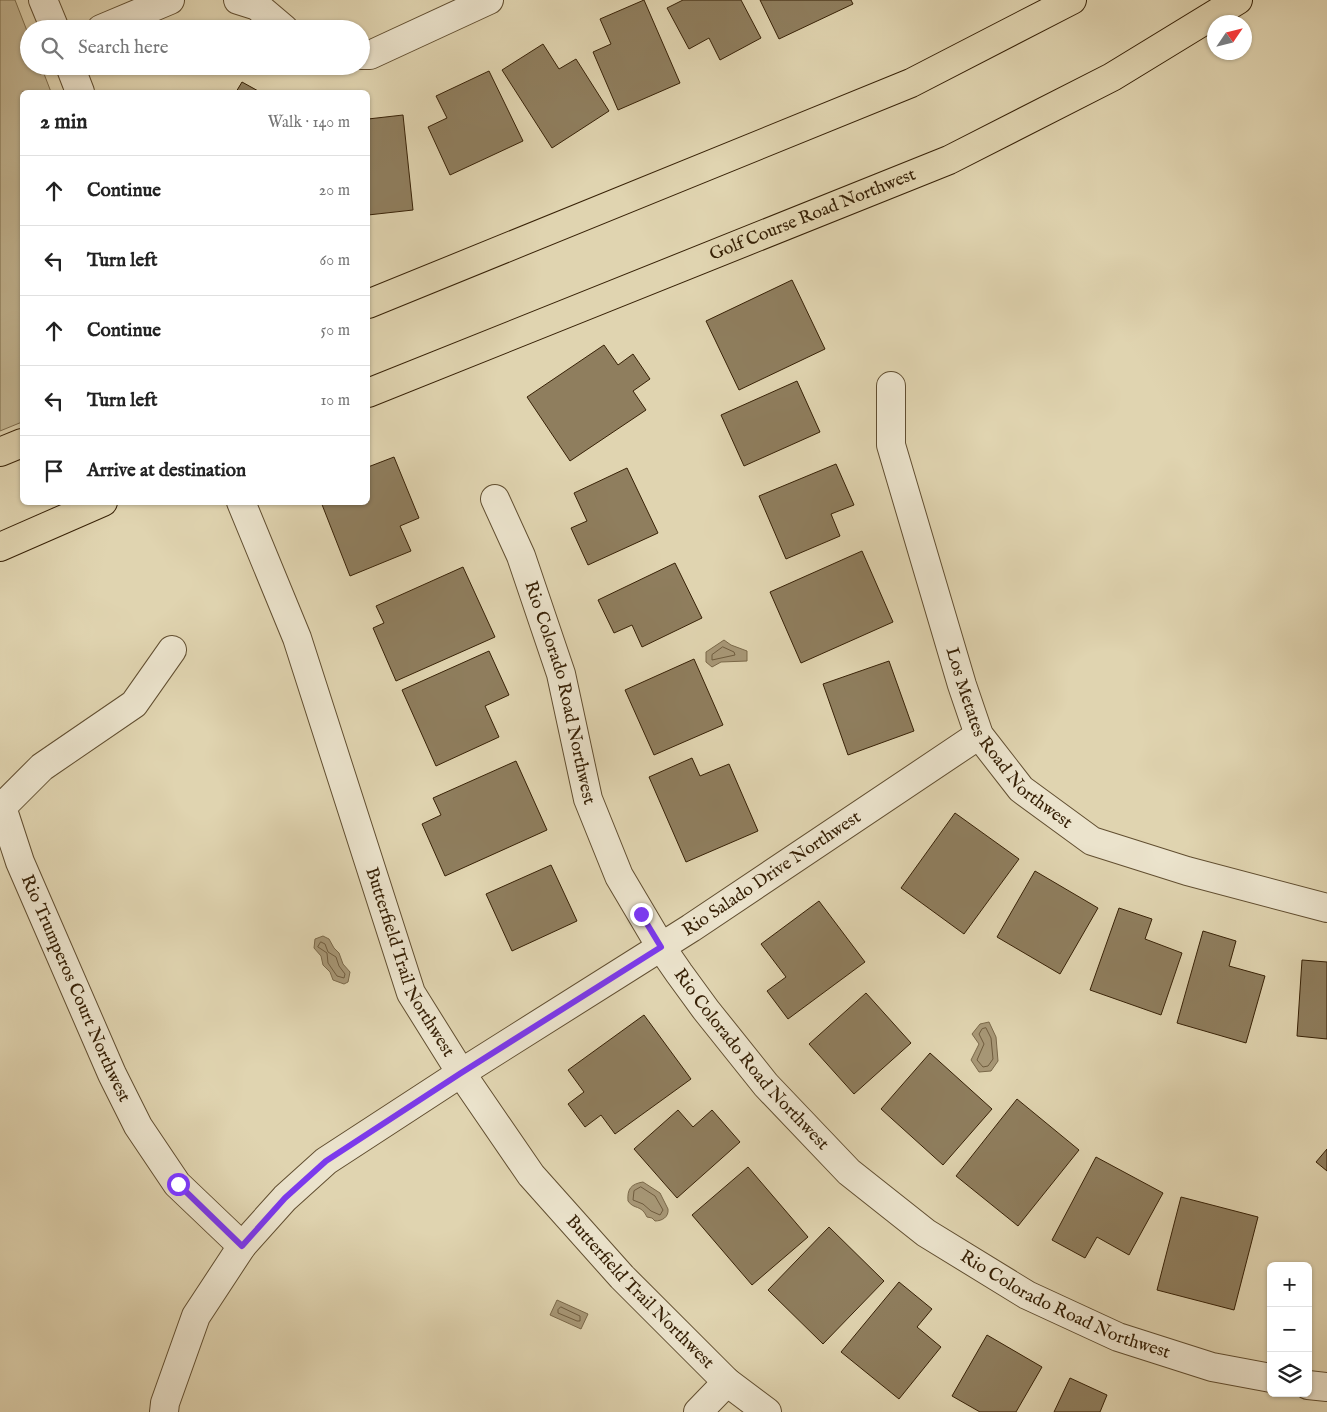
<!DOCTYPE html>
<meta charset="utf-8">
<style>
body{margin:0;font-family:"IM FELL English",serif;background:#f2f2f2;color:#222}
.controls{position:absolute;right:15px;bottom:15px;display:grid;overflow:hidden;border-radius:8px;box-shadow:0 1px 4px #0004}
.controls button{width:45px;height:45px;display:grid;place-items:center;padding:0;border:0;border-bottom:1px solid #e0e0e0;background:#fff;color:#222;font:25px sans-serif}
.compass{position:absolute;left:1207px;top:15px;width:45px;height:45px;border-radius:50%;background:#fff;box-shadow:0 1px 4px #0004;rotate:55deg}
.stop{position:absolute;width:15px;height:15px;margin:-11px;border:4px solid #7c3aed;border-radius:50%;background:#fff}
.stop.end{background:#7c3aed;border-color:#fff;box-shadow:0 1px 5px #0008}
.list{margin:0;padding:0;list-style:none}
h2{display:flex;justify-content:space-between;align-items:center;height:65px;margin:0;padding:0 20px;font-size:21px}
h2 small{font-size:16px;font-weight:400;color:#767676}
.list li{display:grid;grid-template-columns:32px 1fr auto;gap:15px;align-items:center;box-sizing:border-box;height:70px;padding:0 20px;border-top:1px solid #e0e0e0}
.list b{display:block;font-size:19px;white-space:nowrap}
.list em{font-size:16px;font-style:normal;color:#767676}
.icon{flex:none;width:28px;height:28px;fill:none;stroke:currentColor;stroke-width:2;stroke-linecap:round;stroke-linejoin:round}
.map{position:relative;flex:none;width:1327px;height:1412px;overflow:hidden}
.search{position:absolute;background:#fff;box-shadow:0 1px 4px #0004;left:20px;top:20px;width:350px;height:55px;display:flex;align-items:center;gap:12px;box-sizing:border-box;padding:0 18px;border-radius:28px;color:#767676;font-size:19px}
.panel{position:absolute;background:#fff;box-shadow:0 1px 4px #0004;left:20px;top:90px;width:350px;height:415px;border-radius:8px}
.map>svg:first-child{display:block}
.green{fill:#c3b693;stroke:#7d6c4c}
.water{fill:#a79776;stroke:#7a6849}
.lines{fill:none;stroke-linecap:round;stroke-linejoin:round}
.shore{stroke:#6f5c3e;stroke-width:1}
.building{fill:#8f7e5e;stroke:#372106}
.minor-casing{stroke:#614e30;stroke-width:30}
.major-casing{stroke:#372106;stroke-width:30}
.minor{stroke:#ebe3cc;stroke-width:28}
.major{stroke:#e0d4b0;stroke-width:28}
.route{stroke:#7c3aed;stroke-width:6}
.labels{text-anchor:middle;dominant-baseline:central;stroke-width:4;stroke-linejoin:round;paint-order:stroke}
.street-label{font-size:18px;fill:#372106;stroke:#ebe3cc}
</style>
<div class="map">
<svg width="1327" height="1412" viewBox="0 0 1327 1412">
<rect width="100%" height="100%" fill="#e0d4b0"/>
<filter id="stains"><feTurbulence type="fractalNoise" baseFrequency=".004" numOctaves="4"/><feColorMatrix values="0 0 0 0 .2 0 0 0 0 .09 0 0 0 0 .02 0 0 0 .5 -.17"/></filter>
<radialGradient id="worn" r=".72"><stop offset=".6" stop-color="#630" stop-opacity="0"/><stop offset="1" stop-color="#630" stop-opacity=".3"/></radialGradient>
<polygon class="green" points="0,0 15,0 29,36 29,66 41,66 51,92 22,92 22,422 0,431"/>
<g class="water">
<polygon points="724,640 731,645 747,651 747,661 721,662 712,667 706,662 706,652"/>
<polygon points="323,936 329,939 334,948 339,953 343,964 350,972 348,982 344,984 333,980 330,972 323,965 321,956 314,948 315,939"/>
<polygon points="989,1022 996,1037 998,1061 991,1071 979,1072 971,1060 979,1044 972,1034 980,1024"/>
<path d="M643 1182 660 1193 668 1209C669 1217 662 1221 655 1221L652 1218 647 1217C641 1204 634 1210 628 1201 627 1189 631 1184 643 1182Z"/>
<polygon points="557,1300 588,1314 581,1329 550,1315"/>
</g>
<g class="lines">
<g class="shore">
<polygon points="723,647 734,652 735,655 712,660 712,655"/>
<polygon points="321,942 325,944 328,952 336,957 339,966 345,974 344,978 337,976 328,963 327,953 318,947"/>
<polygon points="986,1028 991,1038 993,1059 988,1066 983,1067 977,1060 984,1044 979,1034 982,1029"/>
<polygon points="641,1187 655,1196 663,1210 660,1215 651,1211 643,1204 633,1200 634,1191"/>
<polygon points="561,1307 580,1316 580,1321 577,1321 558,1313 558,1310"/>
</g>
</g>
<g class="building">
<polygon points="644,0 680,83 618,110 593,52 611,44 600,19"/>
<polygon points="683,0 741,0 761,38 720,60 709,38 689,49 667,8"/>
<polygon points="760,0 851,0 853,4 779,39"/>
<polygon points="543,44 559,69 576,59 609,111 552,148 502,70"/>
<polygon points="489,71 523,141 450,175 428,127 447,118 436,96"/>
<polygon points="242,82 260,92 236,92"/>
<polygon points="403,115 413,210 368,215 368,119"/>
<polygon points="792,280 825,349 739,390 706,321"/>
<polygon points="604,345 618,365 633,354 650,379 633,391 646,410 570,461 527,397"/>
<polygon points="797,381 820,432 744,466 721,415"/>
<polygon points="394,457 419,518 400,526 411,551 350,576 321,502 368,502 368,467"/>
<polygon points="836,464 854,505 831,514 840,536 786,559 759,496"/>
<polygon points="627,468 658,533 588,565 571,528 587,521 574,493"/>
<polygon points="862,551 893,622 801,663 770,592"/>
<polygon points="675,563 702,618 642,647 632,625 614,633 598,600"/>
<polygon points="463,567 495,637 396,681 373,628 384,623 376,606"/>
<polygon points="489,651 509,695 485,706 499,737 436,766 402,690"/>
<polygon points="694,659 723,725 654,755 625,690"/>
<polygon points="889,661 914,731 848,755 823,684"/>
<polygon points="692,758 700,776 729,764 758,831 686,862 649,777"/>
<polygon points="516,761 547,830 445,876 422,824 441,815 433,798"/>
<polygon points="955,813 1019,859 964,934 901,888"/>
<polygon points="551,865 577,921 512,951 486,894"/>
<polygon points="1035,871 1098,908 1060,974 997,937"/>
<polygon points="819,901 865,962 788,1019 767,991 786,977 761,944"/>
<polygon points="1119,908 1152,919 1145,939 1182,953 1161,1015 1090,990"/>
<polygon points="1203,931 1236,941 1229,966 1265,976 1246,1043 1177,1023"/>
<polygon points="1302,960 1327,962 1327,1039 1297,1036"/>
<polygon points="866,993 911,1043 854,1094 809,1044"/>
<polygon points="644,1015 691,1079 615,1134 601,1115 585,1127 568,1104 584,1092 568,1070"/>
<polygon points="930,1053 992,1109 943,1165 881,1109"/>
<polygon points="1017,1099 1079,1150 1018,1226 956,1176"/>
<polygon points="678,1110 693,1127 712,1110 740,1142 677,1198 634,1149"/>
<polygon points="1327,1149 1327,1171 1316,1162"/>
<polygon points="1096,1157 1163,1193 1129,1255 1097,1237 1085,1258 1052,1240"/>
<polygon points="748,1167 808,1237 752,1285 692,1215"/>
<polygon points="1181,1197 1258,1217 1234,1310 1157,1290"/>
<polygon points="829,1227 884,1281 823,1344 768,1290"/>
<polygon points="899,1282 932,1309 917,1327 941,1347 899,1399 841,1352"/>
<polygon points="987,1335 1042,1367 1016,1412 980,1412 952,1396"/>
<polygon points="1070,1378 1107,1395 1100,1412 1054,1412"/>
</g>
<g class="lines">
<defs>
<g id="minor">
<polyline points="43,0 55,29"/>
<polyline points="238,0 257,6 284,29"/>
<polyline points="101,29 170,0"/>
<polyline points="361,55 370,55 489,0"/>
<polyline points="70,66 80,92"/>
<path id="s1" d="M891 386V445L962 685 979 735 1021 789 1092 841 1187 871 1327 908"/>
<path id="s2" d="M495 499 521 556 561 674 588 799 619 876 661 947 679 973 706 1010 766 1085 849 1172 926 1233 1027 1295 1118 1337 1212 1367 1271 1378"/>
<path id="s3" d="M241 502 297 638 411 993 461 1073 531 1175 622 1277 727 1382 767 1412"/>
<path id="s4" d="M172 650 134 704 42 767 2 807 20 862 112 1074 138 1126 177 1184 242 1246"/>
<polyline points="1308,1385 1327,1387"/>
<path id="s5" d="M164 1412 165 1403 196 1316 242 1246 285 1198 326 1161 461 1073 691 928 979 735"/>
<polyline points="698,1412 727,1382"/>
</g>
<g id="major">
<polyline points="368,304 911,83 1072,0"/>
<path id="s6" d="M368 393 949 160 1112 77 1238 0"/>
<polyline points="0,452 22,443"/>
<polyline points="0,547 103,502"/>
</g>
</defs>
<use href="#minor" class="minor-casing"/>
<use href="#major" class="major-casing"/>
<use href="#minor" class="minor"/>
<use href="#major" class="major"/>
</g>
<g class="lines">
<polyline class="route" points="178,1184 242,1246 285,1198 326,1161 461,1073 661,947 641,914"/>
</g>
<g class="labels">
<g class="street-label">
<text stroke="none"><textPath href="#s6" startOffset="479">Golf Course Road Northwest</textPath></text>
<text stroke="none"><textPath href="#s2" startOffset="205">Rio Colorado Road Northwest</textPath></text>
<text stroke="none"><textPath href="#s1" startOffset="381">Los Metates Road Northwest</textPath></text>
<text stroke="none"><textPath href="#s5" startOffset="835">Rio Salado Drive Northwest</textPath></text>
<text stroke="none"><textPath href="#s3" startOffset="491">Butterfield Trail Northwest</textPath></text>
<text stroke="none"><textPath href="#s4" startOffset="430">Rio Trumperos Court Northwest</textPath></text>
<text stroke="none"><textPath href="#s2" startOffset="625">Rio Colorado Road Northwest</textPath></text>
<text stroke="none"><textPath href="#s3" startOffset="898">Butterfield Trail Northwest</textPath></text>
<text stroke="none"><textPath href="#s2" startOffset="1030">Rio Colorado Road Northwest</textPath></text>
</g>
</g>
<rect width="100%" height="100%" filter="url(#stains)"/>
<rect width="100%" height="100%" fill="url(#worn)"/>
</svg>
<div class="controls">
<button>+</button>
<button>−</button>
<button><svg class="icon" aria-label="layers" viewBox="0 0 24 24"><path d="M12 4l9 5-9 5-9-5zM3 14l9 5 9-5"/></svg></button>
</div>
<svg class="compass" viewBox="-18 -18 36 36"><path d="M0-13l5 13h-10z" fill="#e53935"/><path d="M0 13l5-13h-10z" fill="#767676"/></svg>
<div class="stop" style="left:178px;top:1184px"></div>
<div class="stop end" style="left:641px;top:914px"></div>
<div class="search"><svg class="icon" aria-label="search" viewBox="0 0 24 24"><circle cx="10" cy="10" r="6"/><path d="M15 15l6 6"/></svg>Search here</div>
<section class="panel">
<h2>2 min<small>Walk · 140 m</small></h2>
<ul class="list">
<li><svg class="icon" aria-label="ahead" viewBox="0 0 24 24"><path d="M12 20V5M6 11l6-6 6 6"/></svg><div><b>Continue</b></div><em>20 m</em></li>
<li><svg class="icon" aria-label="left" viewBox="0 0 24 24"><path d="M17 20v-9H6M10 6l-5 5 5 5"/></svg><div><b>Turn left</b></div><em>60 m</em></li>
<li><svg class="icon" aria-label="ahead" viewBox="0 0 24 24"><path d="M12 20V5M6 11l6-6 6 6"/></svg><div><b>Continue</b></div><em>50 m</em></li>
<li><svg class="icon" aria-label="left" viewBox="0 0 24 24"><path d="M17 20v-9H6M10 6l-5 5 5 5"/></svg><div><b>Turn left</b></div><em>10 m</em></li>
<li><svg class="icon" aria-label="arrive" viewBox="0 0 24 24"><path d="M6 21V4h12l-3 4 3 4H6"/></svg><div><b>Arrive at destination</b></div></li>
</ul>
</section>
</div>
